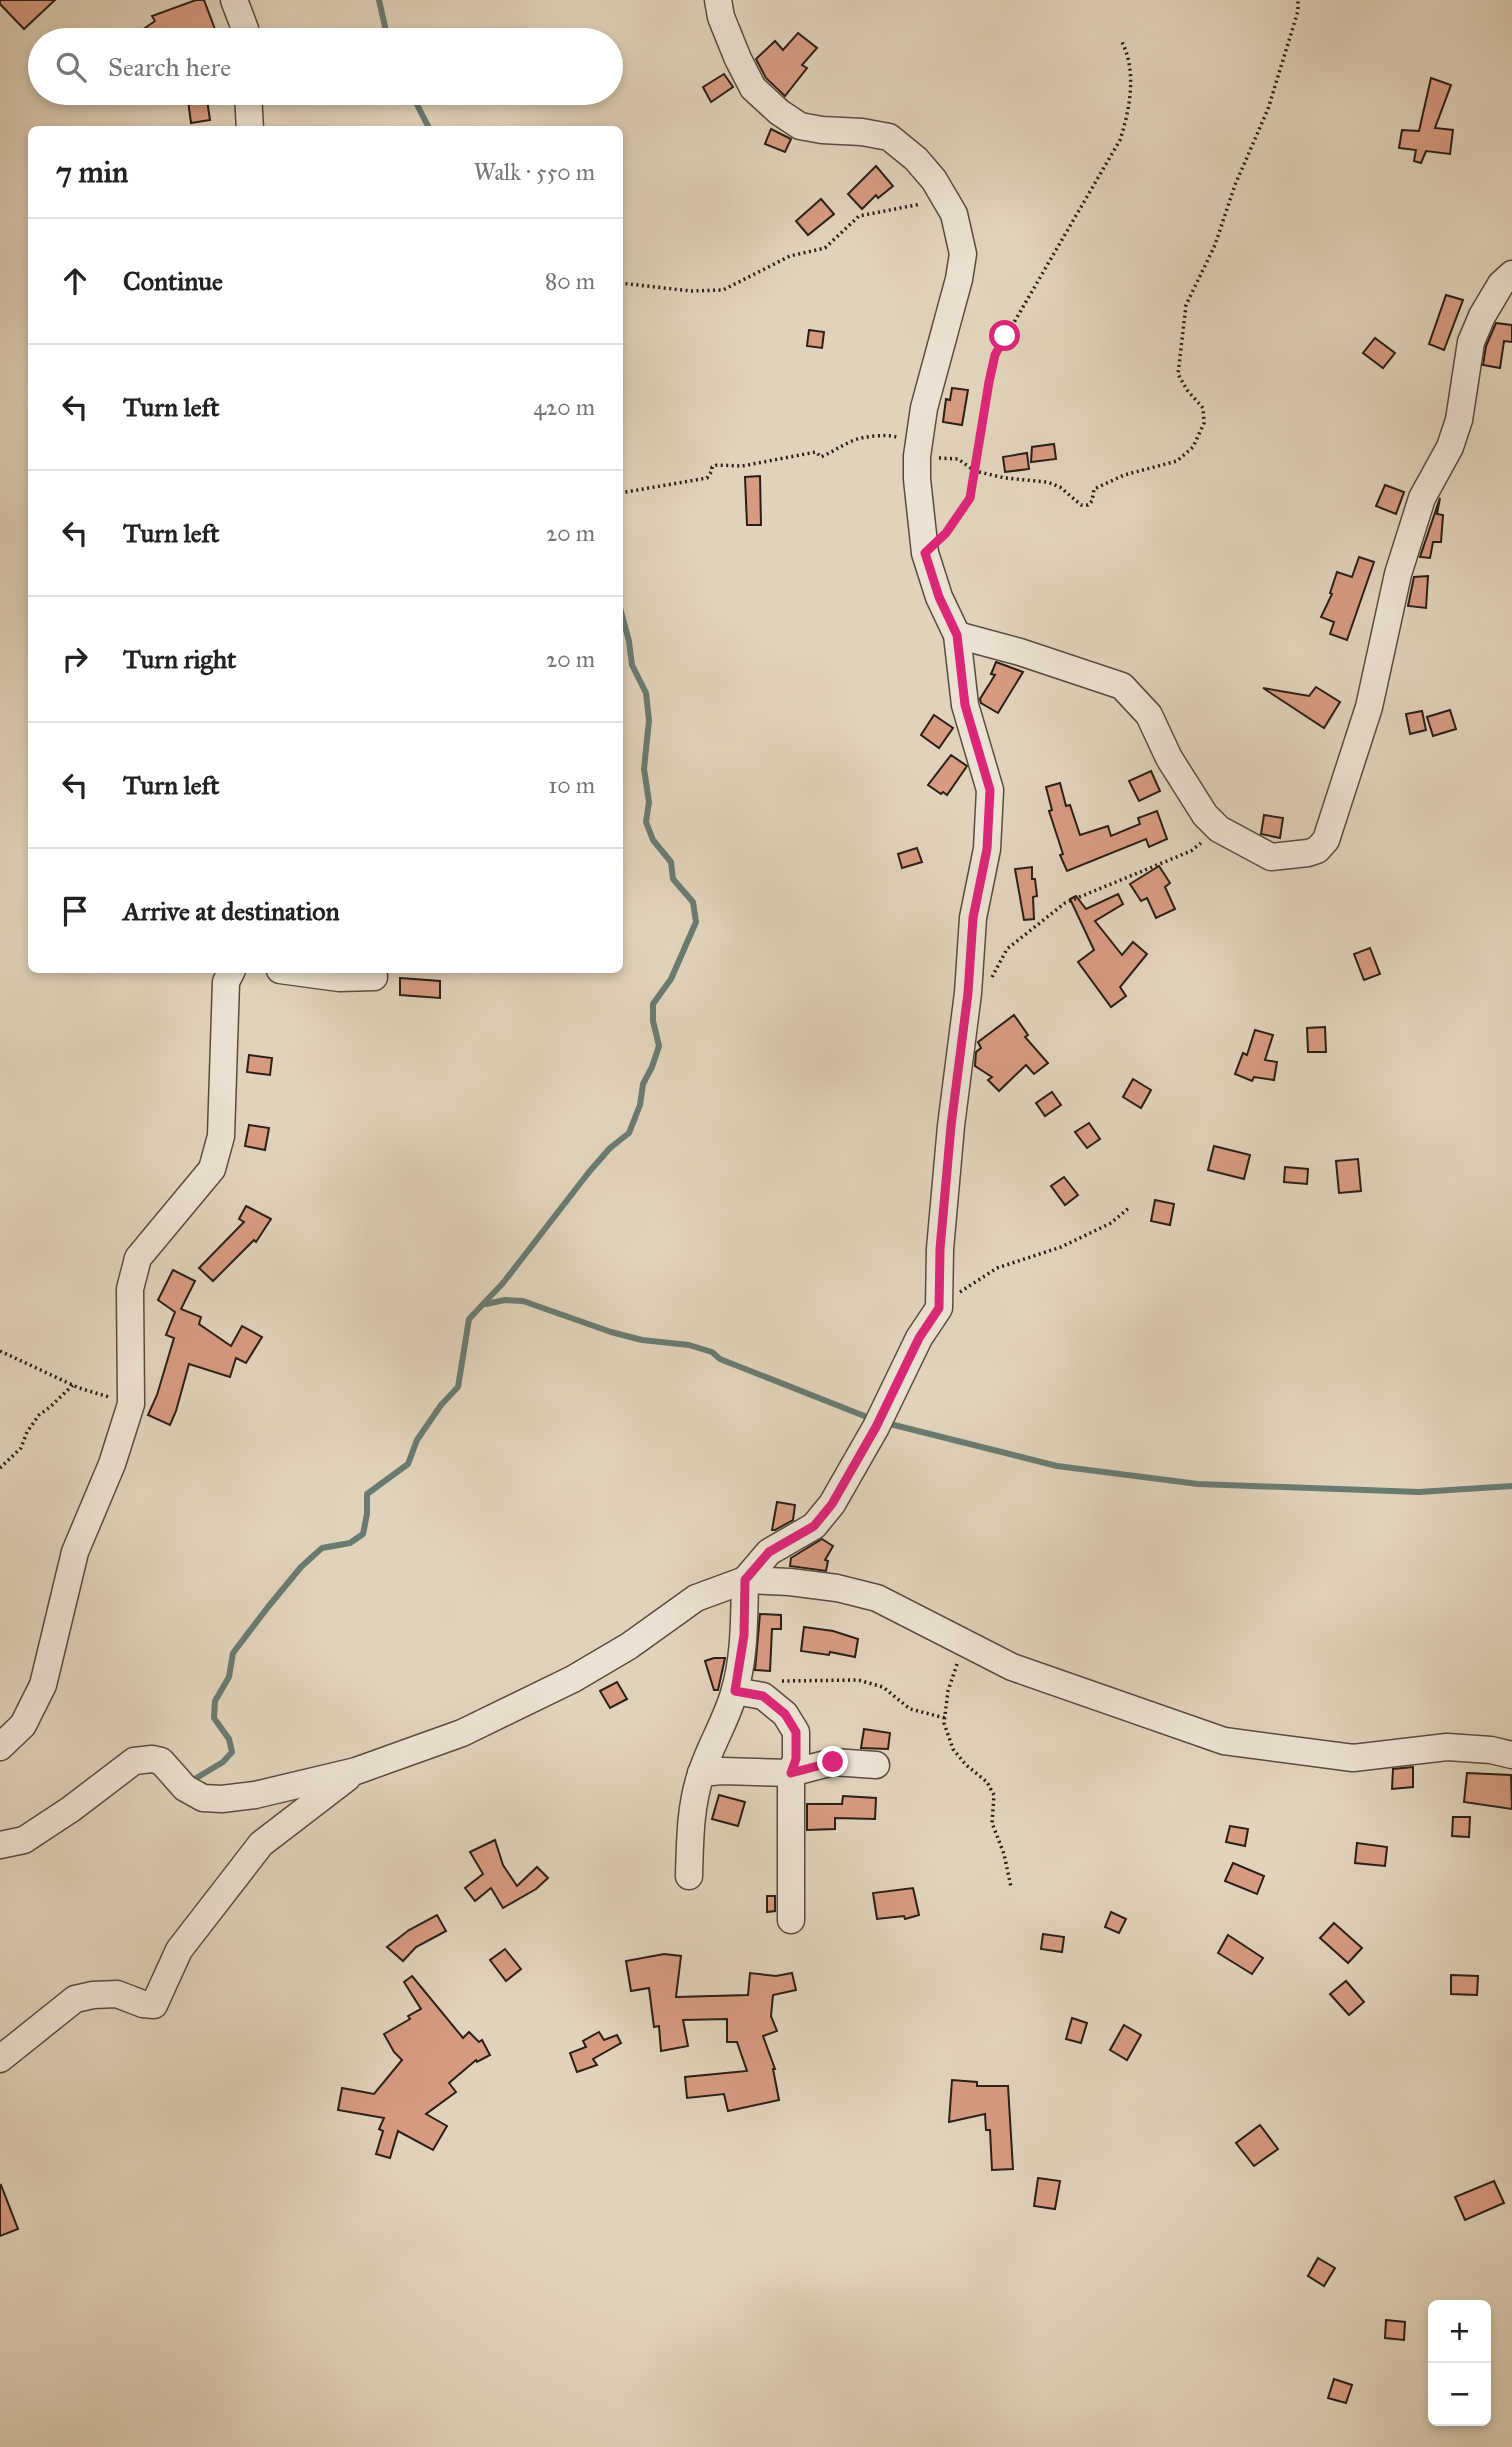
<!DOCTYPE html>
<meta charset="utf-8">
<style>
body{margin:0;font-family:"IM FELL Great Primer",serif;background:#f2f2f2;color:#222}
.controls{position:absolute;right:21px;bottom:21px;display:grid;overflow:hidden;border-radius:10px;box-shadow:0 4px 10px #0003}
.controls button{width:63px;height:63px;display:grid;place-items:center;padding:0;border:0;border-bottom:2px solid #e0e0e0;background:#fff;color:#222;font:35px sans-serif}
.stop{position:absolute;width:21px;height:21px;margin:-16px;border:5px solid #db2777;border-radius:50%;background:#fff}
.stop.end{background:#db2777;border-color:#fff;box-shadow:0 2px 7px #0008}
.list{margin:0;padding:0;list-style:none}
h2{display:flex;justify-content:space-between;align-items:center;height:91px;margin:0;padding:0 28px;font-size:30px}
h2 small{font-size:23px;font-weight:400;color:#767676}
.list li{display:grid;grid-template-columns:46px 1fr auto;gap:21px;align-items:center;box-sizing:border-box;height:126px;padding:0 28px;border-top:2px solid #e0e0e0}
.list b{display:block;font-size:26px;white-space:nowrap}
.list em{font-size:23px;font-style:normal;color:#767676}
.icon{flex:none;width:38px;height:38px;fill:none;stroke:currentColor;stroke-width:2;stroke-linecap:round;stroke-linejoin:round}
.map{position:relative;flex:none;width:1512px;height:2447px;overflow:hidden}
.search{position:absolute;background:#fff;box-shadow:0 4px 10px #0003;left:28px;top:28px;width:595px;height:77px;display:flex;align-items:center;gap:18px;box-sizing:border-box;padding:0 24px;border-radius:38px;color:#767676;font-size:26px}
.panel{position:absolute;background:#fff;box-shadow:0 4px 10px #0003;left:28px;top:126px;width:595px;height:847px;border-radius:10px}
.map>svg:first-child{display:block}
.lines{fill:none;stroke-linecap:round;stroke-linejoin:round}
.stream{stroke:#6a7b71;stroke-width:6}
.building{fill:#d79b82;stroke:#2b1f15;stroke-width:2}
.minor-casing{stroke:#584c3e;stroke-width:29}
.path{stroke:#2b1f15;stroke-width:3.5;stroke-dasharray:2 3.5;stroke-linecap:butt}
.minor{stroke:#ece2d3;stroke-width:26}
.route{stroke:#db2777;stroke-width:9}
</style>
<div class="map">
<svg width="1512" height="2447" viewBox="0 0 1512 2447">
<rect width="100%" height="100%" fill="#e1d3bb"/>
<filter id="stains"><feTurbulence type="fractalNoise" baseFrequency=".00286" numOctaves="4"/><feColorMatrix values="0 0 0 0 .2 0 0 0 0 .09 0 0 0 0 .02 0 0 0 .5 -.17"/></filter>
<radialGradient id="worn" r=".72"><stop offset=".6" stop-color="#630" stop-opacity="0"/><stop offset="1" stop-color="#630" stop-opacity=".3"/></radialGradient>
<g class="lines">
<g class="stream">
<polyline points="379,0 388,40"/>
<polyline points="411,93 430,130"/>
<polyline points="486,1304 505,1300 523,1301 611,1332 642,1340 689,1345 712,1352 720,1359 872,1419"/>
<polyline points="886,1423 1057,1466 1198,1484 1419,1492 1512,1486"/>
<polyline points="193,1780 223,1762 232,1752 229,1739 214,1718 215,1701 229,1677 233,1653 268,1607 301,1567 322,1548 350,1543 363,1534 367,1514 367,1494 408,1464 417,1440 441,1405 458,1387 469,1319 503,1283 589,1172 610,1148 629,1133 640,1105 643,1084 652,1067 659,1046 653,1021 653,1004 671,979 696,922 693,902 673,879 671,862 653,840 646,822 649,802 644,769 649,720 646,693 632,665 629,641 620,608"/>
</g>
</g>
<g class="building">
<polygon points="0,0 55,0 24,29 0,4"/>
<polygon points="196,0 204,0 219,40 153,40 145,28 155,21 152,16"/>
<polygon points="798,33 817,48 802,65 807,68 785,96 766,78 756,59 775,41 783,50"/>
<polygon points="724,74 733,87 711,102 703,87"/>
<polygon points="1431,78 1451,85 1435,128 1453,130 1450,154 1426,151 1421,163 1414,161 1416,150 1399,148 1402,130 1419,131"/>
<polygon points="187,93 206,93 210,120 191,123"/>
<polygon points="771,129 791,139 785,152 765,144"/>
<polygon points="876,166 893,186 878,198 876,195 862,209 848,194"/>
<polygon points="821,199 834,214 808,235 796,221"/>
<polygon points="1446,295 1463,300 1444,350 1429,344"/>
<polygon points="1496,323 1512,325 1512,342 1504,341 1500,368 1483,365 1486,346"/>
<polygon points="809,330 824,332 822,348 807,346"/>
<polygon points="1375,338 1395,353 1383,368 1363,353"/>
<polygon points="952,388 968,390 962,425 943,422 946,399 950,400"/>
<polygon points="1054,444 1056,459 1031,462 1032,447"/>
<polygon points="1027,453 1029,469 1005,472 1003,457"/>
<polygon points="760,476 761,525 747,525 745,477"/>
<polygon points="1385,485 1404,492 1396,514 1376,506"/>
<polygon points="1440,498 1437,514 1443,515 1441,542 1433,542 1430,558 1420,557"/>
<polygon points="1359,557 1374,562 1347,640 1330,634 1334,622 1321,617 1332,594 1330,593 1337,572 1352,577"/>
<polygon points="1428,576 1426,608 1408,606 1414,577"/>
<polygon points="996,662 1023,672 998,713 981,703 980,699 995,675 991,674"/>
<polygon points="1316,687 1340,702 1324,728 1263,688 1309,696"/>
<polygon points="1450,710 1456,729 1433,736 1427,717"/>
<polygon points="1422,711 1426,730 1410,734 1406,714"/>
<polygon points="934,715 953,728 939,748 921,735"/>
<polygon points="951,755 967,766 947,795 943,792 941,794 928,785"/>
<polygon points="1151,771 1160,791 1139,801 1129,781"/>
<polygon points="1060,783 1066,806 1070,805 1080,835 1108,826 1111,836 1140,824 1138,818 1157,811 1167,839 1149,847 1146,839 1067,871 1060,855 1063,854 1049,811 1052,810 1046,787"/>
<polygon points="1264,815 1283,818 1280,838 1261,834"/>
<polygon points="917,848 922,862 902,868 898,854"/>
<polygon points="1159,866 1170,883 1165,887 1175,909 1156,918 1147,898 1141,901 1130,884"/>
<polygon points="1032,867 1032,879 1035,879 1037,896 1033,897 1034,919 1024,920 1015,869"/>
<polygon points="1118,894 1123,904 1095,921 1122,955 1133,942 1147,954 1120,987 1126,996 1111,1007 1078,962 1094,950 1070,899 1076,896 1086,909"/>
<polygon points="1370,948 1380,974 1364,980 1354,954"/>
<polygon points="400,978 440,981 440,998 400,995"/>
<polygon points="1014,1015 1028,1035 1025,1037 1048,1063 1034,1074 1026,1065 999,1091 988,1080 992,1077 975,1066 976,1052 981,1048 978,1042"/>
<polygon points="1325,1027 1326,1052 1308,1052 1307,1028"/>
<polygon points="1255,1030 1273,1035 1265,1060 1277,1062 1274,1080 1254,1077 1252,1081 1235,1074 1243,1053 1247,1055"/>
<polygon points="249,1055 272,1058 270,1075 247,1072"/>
<polygon points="1133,1079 1151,1090 1141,1108 1123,1097"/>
<polygon points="1052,1092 1061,1105 1045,1116 1036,1103"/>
<polygon points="1089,1123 1100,1139 1087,1148 1075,1132"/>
<polygon points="249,1125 269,1128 265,1150 245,1146"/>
<polygon points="1214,1146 1250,1155 1244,1179 1208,1170"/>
<polygon points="1358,1159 1361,1191 1339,1193 1336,1161"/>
<polygon points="1285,1167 1308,1169 1307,1184 1284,1182"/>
<polygon points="1064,1177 1078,1195 1065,1205 1051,1186"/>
<polygon points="1155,1200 1174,1204 1170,1225 1151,1221"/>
<polygon points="246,1206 271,1219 256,1242 254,1240 213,1281 199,1268 244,1222 239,1219"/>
<polygon points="173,1270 195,1281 181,1309 201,1317 199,1324 231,1346 242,1326 262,1337 246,1363 236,1358 230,1377 189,1364 176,1411 170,1425 148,1415 157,1395 174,1338 166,1335 175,1312 158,1300"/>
<polygon points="777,1502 795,1505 793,1520 775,1530 772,1530"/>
<polygon points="822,1539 833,1546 825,1560 828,1561 826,1571 790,1566 791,1558"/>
<polygon points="760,1614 781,1615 781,1629 772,1629 770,1671 755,1670"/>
<polygon points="804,1627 833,1631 858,1639 855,1657 830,1652 829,1655 801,1651"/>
<polygon points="714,1658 725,1658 718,1690 714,1690 705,1661"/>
<polygon points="617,1682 627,1699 610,1708 600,1691"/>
<polygon points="864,1729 890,1733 888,1749 861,1748"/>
<polygon points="1413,1767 1413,1787 1392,1789 1393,1769"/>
<polygon points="1467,1773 1511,1775 1512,1809 1464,1802"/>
<polygon points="719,1795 745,1802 738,1826 712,1819"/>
<polygon points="843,1796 876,1798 875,1819 835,1818 835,1829 807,1830 807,1804 842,1804"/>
<polygon points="1453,1817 1470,1817 1469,1837 1452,1836"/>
<polygon points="1230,1826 1248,1829 1245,1846 1226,1842"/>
<polygon points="495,1840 503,1865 517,1886 537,1867 548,1878 536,1889 503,1908 491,1888 475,1901 465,1888 483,1874 470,1852"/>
<polygon points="1357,1843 1387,1847 1385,1866 1355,1863"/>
<polygon points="1233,1863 1264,1876 1257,1894 1225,1881"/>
<polygon points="913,1888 919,1915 905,1919 904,1916 877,1919 873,1893"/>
<polygon points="767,1896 775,1896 775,1911 767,1912"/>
<polygon points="1111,1912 1126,1919 1119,1933 1105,1927"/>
<polygon points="437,1915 446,1931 416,1947 403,1961 387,1947 409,1930"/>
<polygon points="1334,1923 1362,1948 1348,1963 1320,1938"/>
<polygon points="1043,1934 1064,1937 1062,1952 1041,1949"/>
<polygon points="1228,1935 1263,1958 1252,1974 1218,1953"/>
<polygon points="505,1949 521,1969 506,1981 490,1960"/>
<polygon points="664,1954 681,1956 676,1997 748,1995 750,1973 776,1976 792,1973 796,1990 773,1995 771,2016 777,2031 763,2036 775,2069 773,2069 779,2100 728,2111 724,2094 687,2098 685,2077 747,2071 737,2042 727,2042 727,2019 683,2020 688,2046 661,2051 659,2026 654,2027 649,1988 631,1991 626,1961"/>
<polygon points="1451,1975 1478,1976 1477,1995 1451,1994"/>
<polygon points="412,1976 463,2038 469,2032 479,2042 482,2040 490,2055 477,2062 476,2060 449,2083 456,2092 426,2114 447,2126 433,2150 398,2131 390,2158 376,2154 383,2131 379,2129 384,2118 338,2110 342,2088 374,2094 402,2060 394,2052 384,2034 410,2019 408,2016 421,2009 404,1982"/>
<polygon points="1346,1981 1364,2002 1349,2015 1330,1994"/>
<polygon points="1072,2018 1087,2023 1081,2043 1066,2039"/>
<polygon points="1124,2025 1141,2035 1127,2060 1110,2050"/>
<polygon points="599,2032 604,2040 617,2035 621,2043 593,2059 597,2065 577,2072 570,2053 586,2047 583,2041"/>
<polygon points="952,2080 977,2082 977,2086 1008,2086 1013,2169 992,2170 990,2130 986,2130 985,2114 949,2122"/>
<polygon points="1260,2125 1278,2149 1254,2166 1236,2143"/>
<polygon points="1038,2178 1060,2181 1055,2209 1034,2206"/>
<polygon points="1494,2181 1504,2203 1465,2220 1455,2197"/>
<polygon points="1,2185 18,2229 0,2236 0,2186"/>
<polygon points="1318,2258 1335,2268 1324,2286 1308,2276"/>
<polygon points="1386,2320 1405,2322 1404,2340 1385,2338"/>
<polygon points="1334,2379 1352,2385 1346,2403 1328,2398"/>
</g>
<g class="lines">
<defs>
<g id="minor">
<polyline points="234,0 245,29 246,40"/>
<polyline points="248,93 250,130"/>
<polyline points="957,635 1020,652 1122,686 1149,715 1169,758 1205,815 1219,829 1271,857 1308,853 1317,850 1326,840 1369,707 1398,574 1422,498 1450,447 1459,420 1471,342 1482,316 1501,284 1512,274"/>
<polyline points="280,970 339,978 374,977"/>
<polyline points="735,1691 763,1696 785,1714 796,1732 796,1759 791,1773 791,1920"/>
<polyline points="0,1747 23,1725 43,1685 75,1552 112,1464 131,1404 130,1289 138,1258 212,1169 221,1136 226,982 232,970"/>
<polyline points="701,1773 722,1771 791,1773 833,1762 876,1765"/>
<polyline points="0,1845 24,1840 71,1809 134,1761 152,1759 161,1761 185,1788 203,1798 222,1799 255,1795 356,1771 462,1733 573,1679 629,1646 696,1598 745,1580 790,1582 837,1588 877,1598 1012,1667 1224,1741 1353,1758 1447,1747 1491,1750 1512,1755"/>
<path d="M689 1876C690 1842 690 1806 701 1774 710 1746 726 1721 734 1693 745 1657 744 1618 745 1580L769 1552 814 1526 832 1504 876 1427 919 1338 939 1308 940 1249 951 1126 968 993 973 918 987 849 990 790 965 705 957 635 939 597 925 553 917 479V456L924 408 959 279 963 254 954 214 934 180 916 159 889 137 862 132 822 130 800 126 779 112 753 88 738 59 721 17 718 0"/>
<polyline points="0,2059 75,1999 93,1995 117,1994 143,2004 154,2005 179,1950 261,1844 347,1778"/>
</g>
</defs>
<use href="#minor" class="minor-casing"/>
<g class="path">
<polyline points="620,283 691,291 723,290 790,256 825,248 859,216 921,204"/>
<polyline points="939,458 958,459 975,471 1005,478 1047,482 1060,487 1081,505 1088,505 1092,501 1094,489 1124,475 1177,461 1193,447 1204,423 1203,408 1187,390 1178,374 1186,305 1215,245 1235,185 1268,109 1298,11 1298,0"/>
<path d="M620 493 707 478 712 471V467L717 465 742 466 816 452 821 457C832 452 841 446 852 441 863 436 886 434 897 437"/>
<path d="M946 532 970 498 995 355 1120 140C1130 109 1137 72 1122 42"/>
<polyline points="992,977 1007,949 1065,903 1191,851 1201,843"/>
<polyline points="960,1292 997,1268 1061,1247 1111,1223 1130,1207"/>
<polyline points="0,1351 79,1388 109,1397"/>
<polyline points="0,1468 21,1448 27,1432 39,1415 50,1407 73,1385"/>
<polyline points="957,1664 948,1691 944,1723 953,1749 966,1765 987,1782 994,1795 992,1823 1004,1854 1011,1887"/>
<polyline points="782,1681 858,1680 883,1687 910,1709 945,1718"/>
</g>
<use href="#minor" class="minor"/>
</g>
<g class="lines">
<polyline class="route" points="833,1762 791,1773 796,1759 796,1732 785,1714 763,1696 735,1691 744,1635 745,1580 769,1552 814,1526 832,1504 876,1427 919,1338 939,1308 940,1249 951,1126 968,993 973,918 987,849 990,790 965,705 957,635 939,597 925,553 946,533 970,498 989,382 995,355 1005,336"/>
</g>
<rect width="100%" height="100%" filter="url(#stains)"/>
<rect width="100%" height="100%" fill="url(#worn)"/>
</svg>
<div class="controls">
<button>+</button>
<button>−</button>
</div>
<div class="stop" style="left:1005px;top:336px"></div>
<div class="stop end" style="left:833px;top:1762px"></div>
<div class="search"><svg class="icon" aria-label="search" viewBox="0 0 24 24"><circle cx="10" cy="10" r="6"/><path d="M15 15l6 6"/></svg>Search here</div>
<section class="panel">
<h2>7 min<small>Walk · 550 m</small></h2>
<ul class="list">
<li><svg class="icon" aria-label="ahead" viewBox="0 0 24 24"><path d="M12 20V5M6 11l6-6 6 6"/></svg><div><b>Continue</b></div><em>80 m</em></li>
<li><svg class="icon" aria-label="left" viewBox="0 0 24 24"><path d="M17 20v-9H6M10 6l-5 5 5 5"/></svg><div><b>Turn left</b></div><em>420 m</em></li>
<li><svg class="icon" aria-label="left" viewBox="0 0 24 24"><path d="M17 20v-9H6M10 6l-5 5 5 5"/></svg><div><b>Turn left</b></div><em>20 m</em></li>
<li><svg class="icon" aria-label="right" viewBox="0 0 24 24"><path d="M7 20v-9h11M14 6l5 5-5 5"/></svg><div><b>Turn right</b></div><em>20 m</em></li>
<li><svg class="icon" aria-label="left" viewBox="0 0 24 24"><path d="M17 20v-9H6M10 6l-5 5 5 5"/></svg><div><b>Turn left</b></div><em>10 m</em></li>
<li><svg class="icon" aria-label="arrive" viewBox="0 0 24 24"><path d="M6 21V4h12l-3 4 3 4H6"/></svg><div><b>Arrive at destination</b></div></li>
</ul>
</section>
</div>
